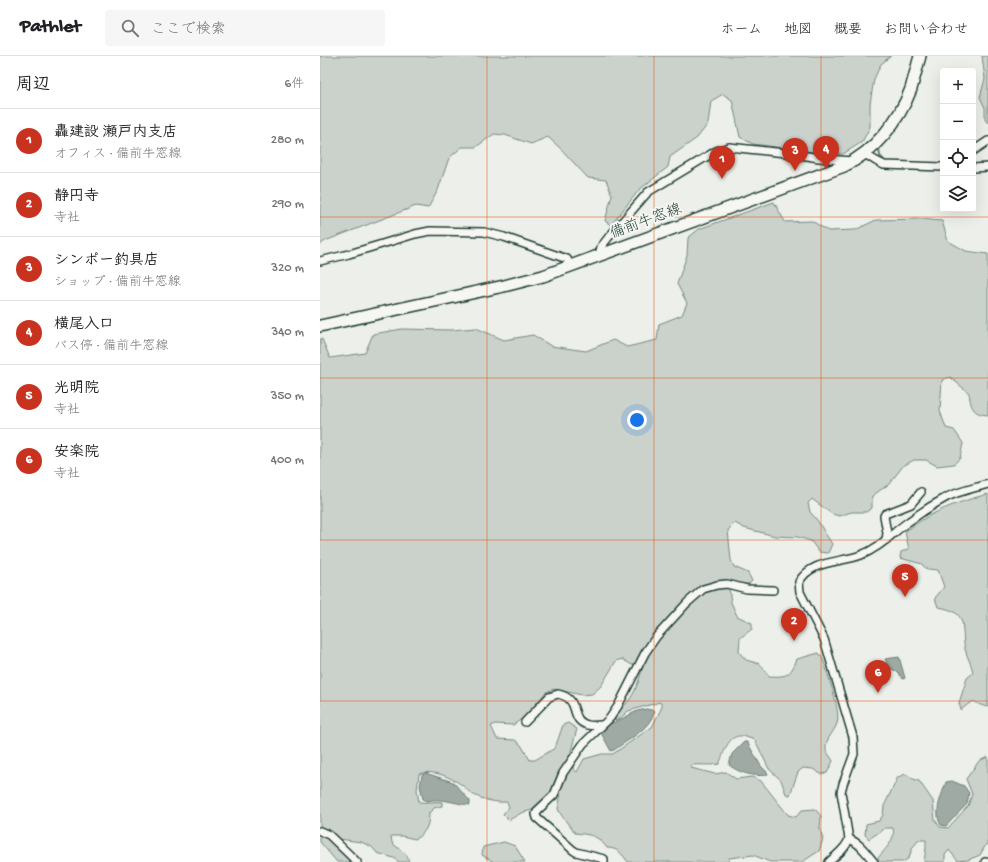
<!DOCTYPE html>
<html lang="ja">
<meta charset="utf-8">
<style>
body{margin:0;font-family:"Gochi Hand","Klee One",sans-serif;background:#f6f6f6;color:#202124}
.controls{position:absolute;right:12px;top:12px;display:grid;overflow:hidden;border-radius:4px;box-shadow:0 4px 16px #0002}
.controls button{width:36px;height:36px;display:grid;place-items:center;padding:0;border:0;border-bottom:1px solid #e0e0e0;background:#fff;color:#202124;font:20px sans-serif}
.you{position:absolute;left:317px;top:364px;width:14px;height:14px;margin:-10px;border:3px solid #fff;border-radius:50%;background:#1a73e8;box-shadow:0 0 0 6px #1a73e833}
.badge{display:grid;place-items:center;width:26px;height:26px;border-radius:50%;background:#c8321e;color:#fff;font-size:13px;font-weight:700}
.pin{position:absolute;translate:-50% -33px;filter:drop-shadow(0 1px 2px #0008)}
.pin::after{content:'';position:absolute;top:21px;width:14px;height:12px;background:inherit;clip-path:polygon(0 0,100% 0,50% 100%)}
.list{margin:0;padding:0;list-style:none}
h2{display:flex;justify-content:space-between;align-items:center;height:52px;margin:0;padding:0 16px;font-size:17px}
h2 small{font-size:13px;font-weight:400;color:#757577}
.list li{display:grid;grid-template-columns:26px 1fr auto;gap:12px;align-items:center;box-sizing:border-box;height:64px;padding:0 16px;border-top:1px solid #e0e0e0}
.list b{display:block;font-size:15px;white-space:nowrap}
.list p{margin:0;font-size:13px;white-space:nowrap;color:#757577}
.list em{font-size:13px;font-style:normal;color:#757577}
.icon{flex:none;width:22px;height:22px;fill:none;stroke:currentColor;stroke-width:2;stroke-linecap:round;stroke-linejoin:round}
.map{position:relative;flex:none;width:668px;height:806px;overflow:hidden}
header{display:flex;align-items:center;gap:24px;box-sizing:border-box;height:56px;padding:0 20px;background:#fff;border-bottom:1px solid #e0e0e0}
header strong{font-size:19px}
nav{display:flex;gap:22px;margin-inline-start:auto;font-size:14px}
.search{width:280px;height:36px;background:#f6f6f6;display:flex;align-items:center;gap:10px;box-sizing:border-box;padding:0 14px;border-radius:4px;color:#757577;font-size:15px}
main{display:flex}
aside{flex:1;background:#fff}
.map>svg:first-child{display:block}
.green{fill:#cbd2cc;stroke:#758880;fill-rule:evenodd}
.water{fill:#9faaa4;stroke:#6c7e77}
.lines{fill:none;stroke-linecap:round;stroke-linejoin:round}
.stream{stroke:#6c7e77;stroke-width:2}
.street-casing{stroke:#1f3d34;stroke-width:10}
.primary-casing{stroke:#1f3d34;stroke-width:14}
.street{stroke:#f6f6f2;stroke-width:7}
.primary{stroke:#f6f6f2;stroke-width:11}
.grid{fill:none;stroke:#e8590c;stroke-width:1;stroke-opacity:0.55}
.labels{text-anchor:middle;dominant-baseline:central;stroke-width:4;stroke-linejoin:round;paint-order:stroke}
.street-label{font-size:15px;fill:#1f3d34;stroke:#f6f6f2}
</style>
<header>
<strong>Pathlet</strong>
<div class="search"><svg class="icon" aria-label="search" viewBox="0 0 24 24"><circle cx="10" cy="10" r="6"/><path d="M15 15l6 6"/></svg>ここで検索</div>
<nav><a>ホーム</a><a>地図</a><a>概要</a><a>お問い合わせ</a></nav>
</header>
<main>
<aside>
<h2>周辺<small>6件</small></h2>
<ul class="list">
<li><span class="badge">1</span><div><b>轟建設 瀬戸内支店</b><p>オフィス · 備前牛窓線</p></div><em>280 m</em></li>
<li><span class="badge">2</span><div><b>静円寺</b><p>寺社</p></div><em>290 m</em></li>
<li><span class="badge">3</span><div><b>シンポー釣具店</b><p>ショップ · 備前牛窓線</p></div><em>320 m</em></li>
<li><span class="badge">4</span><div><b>横尾入口</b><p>バス停 · 備前牛窓線</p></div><em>340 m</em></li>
<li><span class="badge">5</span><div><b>光明院</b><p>寺社</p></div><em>350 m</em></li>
<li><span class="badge">6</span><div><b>安楽院</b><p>寺社</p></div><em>400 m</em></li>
</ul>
</aside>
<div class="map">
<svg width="668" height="806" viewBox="0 0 668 806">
<rect width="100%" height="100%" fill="#edefea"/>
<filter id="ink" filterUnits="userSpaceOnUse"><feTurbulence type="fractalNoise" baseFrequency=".025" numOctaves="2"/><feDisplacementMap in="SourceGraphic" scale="8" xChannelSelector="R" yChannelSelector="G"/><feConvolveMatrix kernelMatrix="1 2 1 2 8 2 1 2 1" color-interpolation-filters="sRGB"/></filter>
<g filter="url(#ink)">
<g class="green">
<polygon points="0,0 571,0 561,8 554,23 550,48 550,71 542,86 523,98 493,96 433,88 420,81 412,44 403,38 391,45 388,68 377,82 350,101 348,111 319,134 291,169 285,165 292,139 286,124 268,122 241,93 228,81 211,88 185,79 174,78 156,91 142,91 129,102 118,134 108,152 96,150 5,185 0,189"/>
<polygon points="662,0 668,0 668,67 665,64 665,52 660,41 665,23"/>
<path d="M454 146 465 166 492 165 508 175 535 174 556 164 601 163 622 165 628 185 646 195 668 198V359C652 358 651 351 649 337L630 321 622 324 620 355 626 372 634 374 643 387 640 402 634 408 617 410 606 404H594L583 410 569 428 552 440V452L546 456H531L520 460 512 458 492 443 488 447 490 456 497 464 512 488 508 497 499 496 491 485 478 481 455 480 424 472 415 467 408 474 411 504 414 511 428 517 432 525 429 528 413 527 409 533 411 546 417 560 432 567V573L420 582 419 596 426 604 440 608 449 620C467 621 470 620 477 603L499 597 503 603C508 619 518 648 518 663 517 675 504 682 506 694 507 697 511 701 513 705L507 717 501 718 493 713 483 712 478 716 470 739 466 738 461 724 449 713 435 684C431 683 427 681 423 680 407 678 404 698 399 708 390 710 381 708 372 709L371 712 395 718 406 716 416 723 432 721 441 725 468 759 476 761 482 754 495 753 501 760 500 772 503 783 499 795 482 806H450L433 799 409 802 408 806H308C302 798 298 792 287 792 277 779 272 779 255 777L242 760 238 753 241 737 233 739 212 754 201 757 189 764 183 758 189 751 187 746C176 747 164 744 154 739 149 737 146 732 142 729 130 721 113 713 99 718L97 734 99 746C107 747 114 745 122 746V750L114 752 109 757C109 769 106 777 95 783L82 780H71L72 787 87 799 89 806H79L74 802 57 797 52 791 41 786 19 783 9 773 0 772V283H2L10 302 45 297 53 278 82 273 131 274 156 272 184 284 213 279 231 290 266 295 293 284 307 291 337 284 339 268 362 259 367 247 357 228 367 199 368 182 379 173ZM302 603 312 609 317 606 323 609C320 622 316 636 307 647 302 652 295 657 295 665L301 662 308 655 340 646 342 651 332 671 293 698H282L264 703 257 716 253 713 254 706 251 695 257 673 248 667 243 669 235 692 215 704H210L201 689 195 684 177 683 171 670 175 668 193 669 206 660 226 636 234 633 262 639 272 638 281 630 296 605Z"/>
<path d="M668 438V651C650 648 659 639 641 654L639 647 647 622 653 617C652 608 647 602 645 593 640 570 650 556 618 551L615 542 624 531 618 514 606 513 602 508 580 502 581 496 589 493 585 476C609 456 638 446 668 438Z"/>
<path d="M668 701V785L660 799 648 804 638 805 629 794 625 799V806H604L606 792V784H599L592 792 589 802 583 806H559L558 802C565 793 576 784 573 772H565L549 783 545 779 546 768 559 765 563 759 564 750 578 721 586 718 593 723 599 725 613 745 615 764 620 771 628 772 648 750 652 738 646 723 659 705Z"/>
<polygon points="0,781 6,781 26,799 31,806 17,806 0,786"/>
<polygon points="184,786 195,790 205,806 174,806 162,799 163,791"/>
</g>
<g class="water">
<polygon points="579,601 585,622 583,623 578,616 569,612 565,603"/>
<path d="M327 653 335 655C328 675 310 682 294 694L291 695 280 675 284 670 298 665 317 655Z"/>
<path d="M424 686H427L441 710 448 717 447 719C434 721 419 717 409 709L412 698Z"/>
<path d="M105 717 124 723 133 726 150 745V749C135 748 121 741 107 745L103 743 100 730 102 719Z"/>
<path d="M632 725 644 730 649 737 647 748 626 770 621 769C613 756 622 739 626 726Z"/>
</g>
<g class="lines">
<polyline class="stream" points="559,92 560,100 566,106"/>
<defs>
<g id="street">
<polyline points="653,95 668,85"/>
<polyline points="545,98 556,105 564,109 623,111"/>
<polyline points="653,112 668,111"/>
<polyline points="279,199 281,191 288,182 328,136 396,95 409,91 475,98 499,102 531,105"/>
<polyline points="0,205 29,198 95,178 110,175 164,176 184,181 247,203 251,210"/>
<polyline points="566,484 567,477 564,460 565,458 591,448 601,436"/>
<path d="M205 666 229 641 238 638C242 639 246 640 249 643 258 652 252 665 268 669 272 670 277 669 281 669"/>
<polyline points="0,775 9,779 37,806"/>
<path d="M529 783C539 786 547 798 554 806"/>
<polyline points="284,806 284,803 256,796 253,794 217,762 216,758 218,754 234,739 243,717 263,688 290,662 298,650 325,597 336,581 367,547 383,533 397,529 407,528 427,533 453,534"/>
<path d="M509 806C516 799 526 793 529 783L521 736 523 728 534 698 533 681 504 583 480 536 479 526C491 504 520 507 541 499 560 492 572 477 588 466 600 457 614 448 627 441 640 435 655 432 668 428"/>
<polyline points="665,806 666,806"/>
</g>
<path id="primary" d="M0 270 184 230 223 220 524 110C555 95 579 65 591 33 594 22 597 11 600 0"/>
</defs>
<use href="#street" class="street-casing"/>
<use href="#primary" class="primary-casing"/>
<use href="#street" class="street"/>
<use href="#primary" class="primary"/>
</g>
</g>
<path class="grid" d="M167 0V806M334 0V806M501 0V806M0 161H668M0 322H668M0 484H668M0 645H668"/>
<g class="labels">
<g class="street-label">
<text transform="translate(326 166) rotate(-20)">備前牛窓線</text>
</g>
</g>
</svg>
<div class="controls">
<button>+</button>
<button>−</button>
<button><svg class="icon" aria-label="locate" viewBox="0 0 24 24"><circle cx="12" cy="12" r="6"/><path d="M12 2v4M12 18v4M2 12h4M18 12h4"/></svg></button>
<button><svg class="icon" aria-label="layers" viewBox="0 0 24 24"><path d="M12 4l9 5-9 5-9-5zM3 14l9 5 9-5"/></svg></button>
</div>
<div class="you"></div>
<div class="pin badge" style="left:402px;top:123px">1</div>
<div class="pin badge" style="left:474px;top:585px">2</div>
<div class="pin badge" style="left:475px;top:115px">3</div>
<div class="pin badge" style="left:506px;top:113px">4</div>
<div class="pin badge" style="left:585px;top:541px">5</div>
<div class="pin badge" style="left:558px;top:637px">6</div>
</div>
</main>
